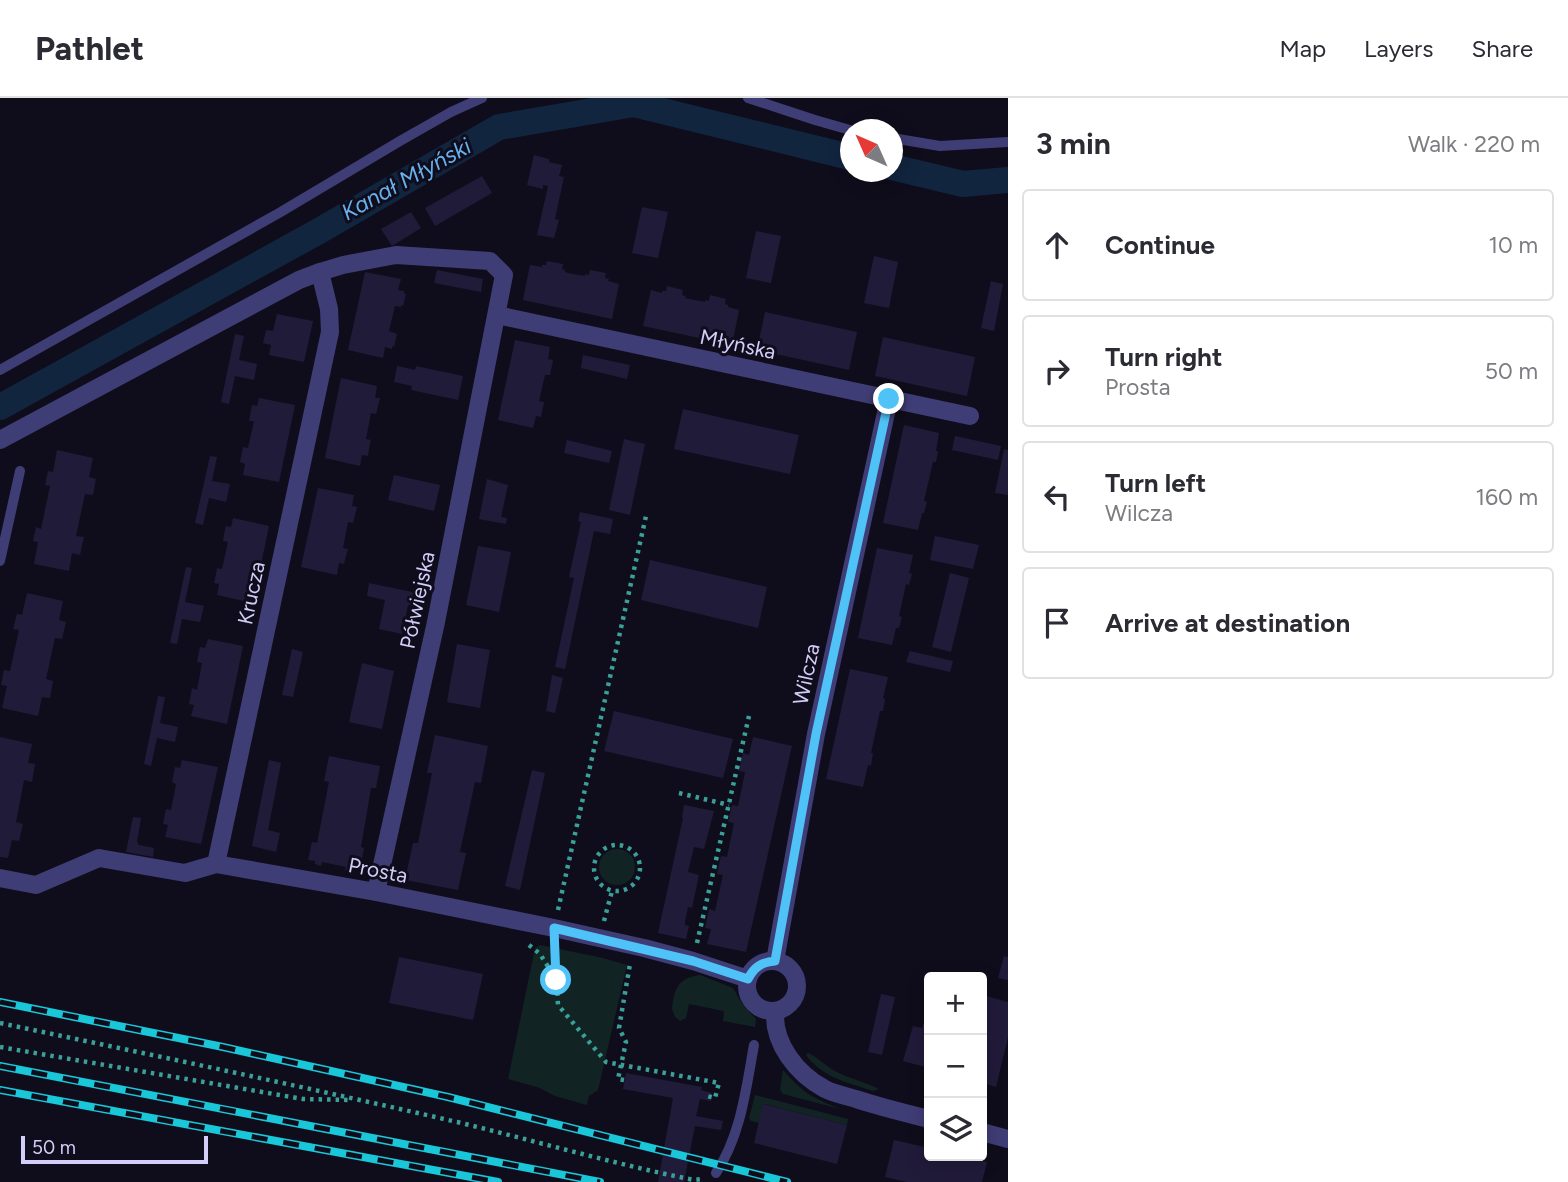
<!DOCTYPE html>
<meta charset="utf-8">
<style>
body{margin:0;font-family:Figtree,sans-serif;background:#f2f2f3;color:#2b2b33}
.controls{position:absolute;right:21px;bottom:21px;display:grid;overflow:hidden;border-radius:7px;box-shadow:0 4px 18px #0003}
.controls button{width:63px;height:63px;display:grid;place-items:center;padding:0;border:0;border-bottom:2px solid #e1e1e2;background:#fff;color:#2b2b33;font:35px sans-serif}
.compass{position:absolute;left:840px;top:21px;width:63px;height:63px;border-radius:50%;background:#fff;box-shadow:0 4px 18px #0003;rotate:315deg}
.scale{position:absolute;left:21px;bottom:18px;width:187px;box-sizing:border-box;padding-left:7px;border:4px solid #d2cdf9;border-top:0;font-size:19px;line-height:24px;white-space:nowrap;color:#d2cdf9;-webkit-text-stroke:5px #0f0d1b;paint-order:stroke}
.stop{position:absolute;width:21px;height:21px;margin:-16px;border:5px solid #4fc3f7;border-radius:50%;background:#fff}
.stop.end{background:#4fc3f7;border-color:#fff;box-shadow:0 2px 7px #0008}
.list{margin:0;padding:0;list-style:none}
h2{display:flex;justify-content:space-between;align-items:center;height:91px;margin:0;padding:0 28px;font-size:30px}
h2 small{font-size:23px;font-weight:400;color:#7c7c81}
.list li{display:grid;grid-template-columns:46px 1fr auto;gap:21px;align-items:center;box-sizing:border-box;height:112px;margin:0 14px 14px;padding:0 14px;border:2px solid #e1e1e2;border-radius:7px}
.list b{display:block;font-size:26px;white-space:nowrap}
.list p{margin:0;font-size:23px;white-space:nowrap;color:#7c7c81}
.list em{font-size:23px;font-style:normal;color:#7c7c81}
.icon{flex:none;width:38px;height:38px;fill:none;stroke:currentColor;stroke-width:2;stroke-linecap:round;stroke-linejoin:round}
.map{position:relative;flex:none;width:1008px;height:1084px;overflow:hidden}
header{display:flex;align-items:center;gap:42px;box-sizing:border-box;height:98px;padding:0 35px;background:#fff;border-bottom:2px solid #e1e1e2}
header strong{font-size:33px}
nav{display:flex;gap:38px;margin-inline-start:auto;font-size:24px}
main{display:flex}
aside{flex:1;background:#fff}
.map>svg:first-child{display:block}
.green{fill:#112423}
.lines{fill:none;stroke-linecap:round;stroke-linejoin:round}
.canal{stroke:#12253f;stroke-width:26}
.building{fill:#211b3a}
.path{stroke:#3aa099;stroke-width:4.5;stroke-dasharray:3.5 5;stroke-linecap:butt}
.service{stroke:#3f3d75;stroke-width:10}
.minor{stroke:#3f3d75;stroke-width:18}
.rail-casing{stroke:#19c7d9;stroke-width:8}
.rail{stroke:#0f0d1b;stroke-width:5;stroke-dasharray:16;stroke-linecap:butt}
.route{stroke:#4fc3f7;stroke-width:9}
.labels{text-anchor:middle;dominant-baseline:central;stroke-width:6;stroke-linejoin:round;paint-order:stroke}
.street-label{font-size:21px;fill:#d2cdf9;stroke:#0f0d1b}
.water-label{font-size:23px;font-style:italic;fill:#67b0ed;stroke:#0f0d1b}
</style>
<header>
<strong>Pathlet</strong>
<nav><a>Map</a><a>Layers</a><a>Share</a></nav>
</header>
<main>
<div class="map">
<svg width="1008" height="1084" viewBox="0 0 1008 1084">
<rect width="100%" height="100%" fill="#0f0d1b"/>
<g class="green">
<circle cx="617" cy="769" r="18"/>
<polygon points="540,847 603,860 627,867 598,992 589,998 587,1007 555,998 540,990 508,981 535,850"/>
<path d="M700 877 733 890 743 907 756 921 755 929 723 923 724 913 689 906 686 920 680 923 675 919 672 911C674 891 678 880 700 877Z"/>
<path d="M808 955C818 959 826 969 837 974 850 981 866 984 879 991L873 993C848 985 822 979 806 957Z"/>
<path d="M783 972C803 995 811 999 840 1011L783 996 780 992Z"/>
<polygon points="755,997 848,1021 847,1027 764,1006 759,1025 751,1023 749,1020"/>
</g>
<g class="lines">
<g class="canal">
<polyline points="892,69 963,86 1008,82"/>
<polyline points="0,309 319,133 499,29 634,6 850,59"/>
</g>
</g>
<g class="building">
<polygon points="534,57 549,61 549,64 562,67 559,78 564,79 555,121 559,122 554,140 537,137 548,88 543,87 543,91 527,87"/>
<polygon points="482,78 492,95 435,128 425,110"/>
<polygon points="642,109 668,114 658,160 632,155"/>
<polygon points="411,114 421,130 392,148 381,131"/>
<polygon points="756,133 781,138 771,185 746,180"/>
<polygon points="874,158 898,164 889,210 864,205"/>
<polygon points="547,163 563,166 562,171 565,172 565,174 572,176 585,178 585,176 589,177 590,172 606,175 605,180 609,181 608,183 619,186 612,221 523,202 530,167 542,169 542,167 546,167"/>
<polygon points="437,172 483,181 481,194 434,185"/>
<polygon points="365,174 401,181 398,192 404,193 404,195 406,196 403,208 401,207 401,209 395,208 389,233 397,236 394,249 392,248 392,251 385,249 383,260 348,252"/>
<polygon points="991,183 1003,186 994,233 981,230"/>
<polygon points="667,188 683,192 682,197 686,198 685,200 705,204 705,202 709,203 710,197 726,201 725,206 728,207 728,209 739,212 732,247 643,228 651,192 662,195 662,193 666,193"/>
<polygon points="765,214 857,234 849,272 757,252"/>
<polygon points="277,216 313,223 304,264 269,257 271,247 263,245 266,232 273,233"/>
<polygon points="235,236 244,238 239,262 257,266 254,282 235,278 229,306 221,304"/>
<polygon points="883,239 975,259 967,298 875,278"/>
<polygon points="515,242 550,249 548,261 553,262 550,277 545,277 539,303 544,304 541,319 536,318 533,330 498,322"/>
<polygon points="583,257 630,267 627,281 581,270"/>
<polygon points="397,268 415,272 416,268 463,278 458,302 411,292 412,288 394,284"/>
<polygon points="341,280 377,288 375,300 380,300 376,316 371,315 366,341 371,342 369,350 368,358 362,357 360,368 325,360"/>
<polygon points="259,300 295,307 279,384 243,377 245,366 240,364 243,349 248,350 254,323 249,323 252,307 257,308"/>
<polygon points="683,311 799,337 790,376 674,351"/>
<polygon points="904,327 939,335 936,353 938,353 937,359 936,364 933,364 924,403 927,404 924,415 922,415 918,432 883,425"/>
<polygon points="955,338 1001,348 998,362 952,352"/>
<polygon points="624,341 645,346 630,417 609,412"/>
<polygon points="567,342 612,353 609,365 564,355"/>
<polygon points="1004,351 1008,352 1008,397 995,395"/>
<polygon points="57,352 93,360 89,379 96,381 93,397 85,396 76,438 84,439 80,457 72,455 69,473 34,466 38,444 33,443 36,429 41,431 50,388 45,387 48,373 53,374"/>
<polygon points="210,358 217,359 212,383 230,386 226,404 209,400 203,427 195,425"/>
<polygon points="394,377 440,387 434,413 388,402"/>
<polygon points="487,381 508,387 501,419 507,420 506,426 479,421"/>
<polygon points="318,390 354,397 352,408 357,409 353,425 348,424 343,450 348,451 346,458 344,466 339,465 337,477 301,469"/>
<polygon points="580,414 613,421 610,436 594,433 565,571 555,569 574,480 569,479 581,424 578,423"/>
<polygon points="233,420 269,428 253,505 217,497 219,486 214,485 216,476 217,470 222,471 228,444 223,443 224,436 226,428 231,429"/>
<polygon points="935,438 979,447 973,471 930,462"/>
<polygon points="478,448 511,454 499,514 466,507"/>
<polygon points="877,450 913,457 909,475 912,476 909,487 906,486 899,518 902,519 899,530 896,530 892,547 858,540"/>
<polygon points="650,462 767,489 758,530 641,502"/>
<polygon points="186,469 192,470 185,504 204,508 200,524 182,521 177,546 170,545"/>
<polygon points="950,475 969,480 951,554 932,549"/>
<polygon points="369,485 417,495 414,508 408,507 402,536 379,531 385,502 367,498"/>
<polygon points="27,495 63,503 59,522 66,524 62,541 55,540 46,581 53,583 50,600 42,599 38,618 2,610 7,588 1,587 4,572 10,573 19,532 13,531 17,516 22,517"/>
<polygon points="208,541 243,548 227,626 191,618 194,607 189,606 192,590 197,592 202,565 197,564 200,549 205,550"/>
<polygon points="457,546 490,552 480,610 447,604"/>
<polygon points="292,551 303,554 293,599 282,597"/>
<polygon points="910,553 953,563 950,574 906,564"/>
<polygon points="362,565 394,573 382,631 349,624"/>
<polygon points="850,571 888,579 883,600 885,601 883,613 880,613 871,655 873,655 872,662 871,668 868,667 863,689 826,681"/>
<polygon points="552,577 563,580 555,615 546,613"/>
<polygon points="158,598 165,599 160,625 178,629 175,644 157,640 151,668 144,666"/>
<polygon points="614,613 733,641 723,680 604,653"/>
<polygon points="435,637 488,648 481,685 475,684 460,754 466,755 458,792 405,782 413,745 418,745 432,675 427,675"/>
<polygon points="0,639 32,646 28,665 35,666 32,684 24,682 16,724 23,726 19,743 12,742 8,760 0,759"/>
<polygon points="753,639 792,648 746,854 707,846 711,831 705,830 709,811 715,813 723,777 717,776 721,758 727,759 734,725 728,724 732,707 738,708 742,689 745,674 739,673 743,655 749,657"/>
<polygon points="329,658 380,668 376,690 371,690 361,749 364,750 360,772 353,770 352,774 345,772 346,769 322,764 321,768 315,766 315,763 308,762 312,744 317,745 329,684 324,683"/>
<polygon points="182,662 218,669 201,746 165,739 168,727 163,726 166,711 171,712 174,697 176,686 172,684 175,669 180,670"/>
<polygon points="269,662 281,665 268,732 280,735 276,754 252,748"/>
<polygon points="532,672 545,675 520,792 505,788"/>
<polygon points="684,707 714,713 704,751 694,749 688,774 699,777 692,810 688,809 685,824 685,827 689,828 686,841 658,835 683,720 682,720"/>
<polygon points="133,719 141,720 137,744 139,747 154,750 153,759 126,754"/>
<polygon points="1004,858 1008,859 1008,882 998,880"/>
<polygon points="399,859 483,876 473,922 389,905"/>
<polygon points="881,896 895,899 882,957 868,954"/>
<polygon points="982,897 1008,904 1008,939 996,989 982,985"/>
<polygon points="924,924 929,926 929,970 903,963 913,928 922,930"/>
<polygon points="626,975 702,989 701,992 712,995 711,1003 700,1001 696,1018 723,1023 721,1032 695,1028 684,1084 658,1084 673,1000 623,991"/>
<polygon points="763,1006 847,1027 837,1066 754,1045"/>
<polygon points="894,1042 929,1050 929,1058 962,1058 987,1064 982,1084 907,1084 885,1079"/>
</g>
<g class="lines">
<g class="path">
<polyline points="679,695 729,707"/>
<circle cx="617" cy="770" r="23"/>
<polyline points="558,812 646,418"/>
<polyline points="604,823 612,793"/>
<polyline points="697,845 749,618"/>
<polyline points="529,847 540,856 556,881"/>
<polyline points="555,852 558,907 606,964 719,985 715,1000 707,998"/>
<path d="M0 925C153 957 305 989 457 1024 536 1043 614 1066 694 1082L703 1081"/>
<polyline points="0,949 303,1001 351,1002"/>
<polyline points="624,982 618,981 626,944 619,930 630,866"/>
</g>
<g class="service">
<polyline points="748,0 815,22 850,32"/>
<polyline points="892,40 940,48 1008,44"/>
<polyline points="0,272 279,115 400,43 451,14 482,0"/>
<polyline points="0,463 20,373"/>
<path d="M716 1075C741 1037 746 991 754 947"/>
</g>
<g class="minor">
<polyline points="320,174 343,167 396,157 490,163 504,177 436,524 376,794"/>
<polyline points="497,217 970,318"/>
<polyline points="0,342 299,182 320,174 329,211 330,234 216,766"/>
<polyline points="0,780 36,787 99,760 185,775 216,766 376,794 554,830 644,850 693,863 748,881"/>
<circle cx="772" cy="888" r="25"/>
<polyline points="775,863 816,636 889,301"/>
<path d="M775 913C773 946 797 976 825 991 835 996 846 998 856 1001 880 1009 905 1015 929 1021"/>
<polyline points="982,1034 1008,1041"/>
</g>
<defs>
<g id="rail">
<polyline points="0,904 223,949 448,999 787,1084"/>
<polyline points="0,968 600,1084"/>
<polyline points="0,992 498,1084"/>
</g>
</defs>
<use href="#rail" class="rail-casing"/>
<use href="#rail" class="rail"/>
</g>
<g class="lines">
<path class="route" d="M556 882 554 830 693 863 748 881C754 869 762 864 775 863L816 636 889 301"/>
</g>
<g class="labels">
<g class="street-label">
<text transform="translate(738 246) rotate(12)">Młyńska</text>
<text transform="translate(251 495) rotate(-78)">Krucza</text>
<text transform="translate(417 502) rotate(-78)">Półwiejska</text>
<text transform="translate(806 576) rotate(-78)">Wilcza</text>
<text transform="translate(378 772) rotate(11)">Prosta</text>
</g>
<g class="water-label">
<text transform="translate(406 81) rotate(-29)">Kanał Młyński</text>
</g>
</g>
</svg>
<div class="controls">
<button>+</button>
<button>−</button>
<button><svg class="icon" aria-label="layers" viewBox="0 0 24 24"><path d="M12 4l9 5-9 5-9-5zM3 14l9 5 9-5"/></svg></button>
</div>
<svg class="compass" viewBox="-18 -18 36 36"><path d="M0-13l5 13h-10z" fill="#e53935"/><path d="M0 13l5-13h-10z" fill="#7c7c81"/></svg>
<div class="scale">50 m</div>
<div class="stop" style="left:556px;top:882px"></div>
<div class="stop end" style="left:889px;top:301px"></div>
</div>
<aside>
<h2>3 min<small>Walk · 220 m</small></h2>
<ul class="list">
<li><svg class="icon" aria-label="ahead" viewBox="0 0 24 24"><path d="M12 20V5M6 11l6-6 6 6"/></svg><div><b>Continue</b></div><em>10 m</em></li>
<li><svg class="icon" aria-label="right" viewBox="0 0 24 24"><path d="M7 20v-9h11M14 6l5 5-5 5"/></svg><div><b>Turn right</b><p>Prosta</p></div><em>50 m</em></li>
<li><svg class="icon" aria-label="left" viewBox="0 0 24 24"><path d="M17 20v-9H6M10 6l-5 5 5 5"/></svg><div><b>Turn left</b><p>Wilcza</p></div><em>160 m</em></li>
<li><svg class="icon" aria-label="arrive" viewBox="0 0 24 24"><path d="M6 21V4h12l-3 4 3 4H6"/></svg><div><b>Arrive at destination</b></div></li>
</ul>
</aside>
</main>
